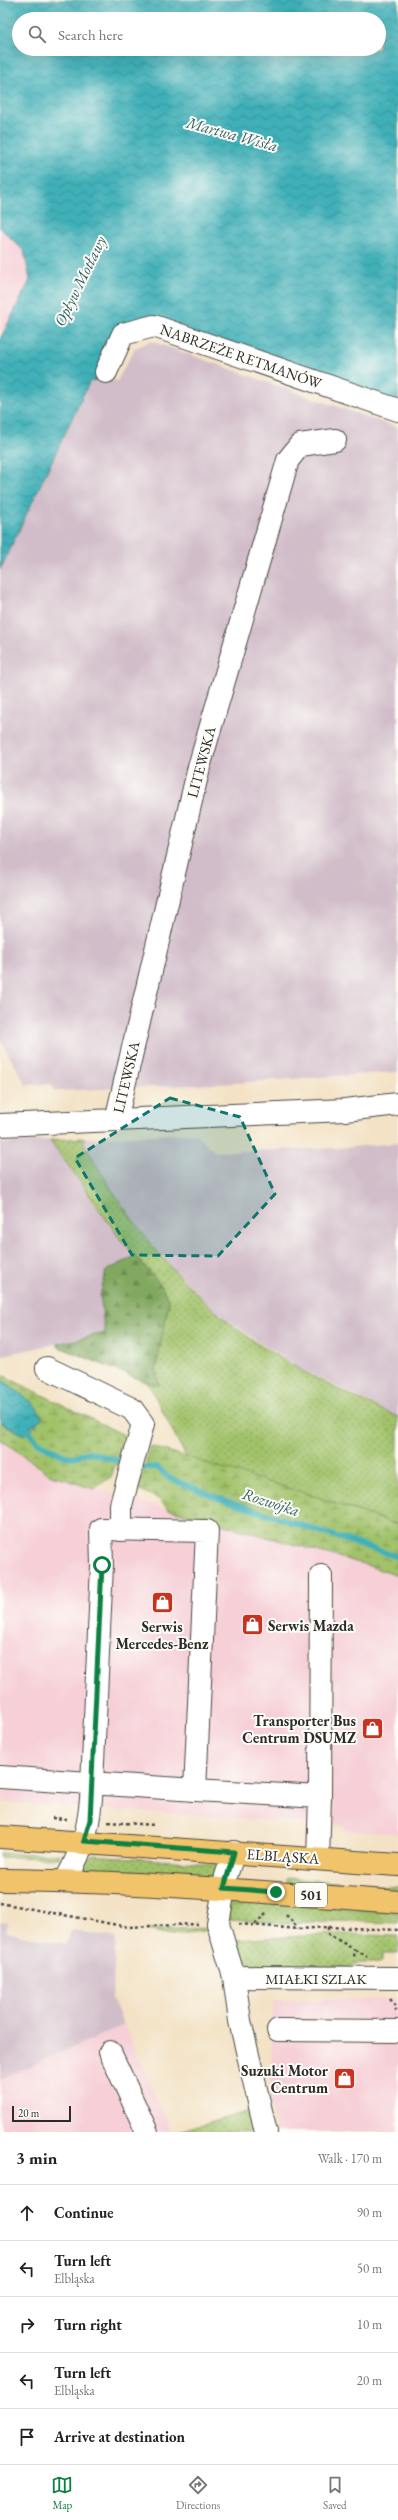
<!DOCTYPE html>
<meta charset="utf-8">
<style>
body{margin:0;font-family:"EB Garamond",serif;background:#f6f6f6;color:#222}
.scale{position:absolute;left:12px;bottom:10px;width:59px;box-sizing:border-box;padding-left:4px;border:2px solid #2b2b2b;border-top:0;font-size:11px;line-height:14px;white-space:nowrap;color:#2b2b2b;-webkit-text-stroke:3px #fdfcf7;paint-order:stroke}
.stop{position:absolute;width:12px;height:12px;margin:-9px;border:3px solid #0b8043;border-radius:50%;background:#fff}
.stop.end{background:#0b8043;border-color:#fff;box-shadow:0 1px 4px #0008}
.list{margin:0;padding:0;list-style:none}
h2{display:flex;justify-content:space-between;align-items:center;height:52px;margin:0;padding:0 16px;font-size:17px}
h2 small{font-size:13px;font-weight:400;color:#767676}
.list li{display:grid;grid-template-columns:26px 1fr auto;gap:12px;align-items:center;box-sizing:border-box;height:56px;padding:0 16px;border-top:1px solid #e0e0e0}
.list b{display:block;font-size:15px;white-space:nowrap}
.list p{margin:0;font-size:13px;white-space:nowrap;color:#767676}
.list em{font-size:13px;font-style:normal;color:#767676}
.icon{flex:none;width:22px;height:22px;fill:none;stroke:currentColor;stroke-width:2;stroke-linecap:round;stroke-linejoin:round}
.map{position:relative;flex:none;width:398px;height:2132px;overflow:hidden}
.search{position:absolute;background:#fff;box-shadow:0 4px 16px #0002;left:12px;right:12px;top:12px;height:44px;display:flex;align-items:center;gap:10px;box-sizing:border-box;padding:0 14px;border-radius:22px;color:#767676;font-size:15px}
.sheet{height:332px;background:#fff}
nav{display:flex;justify-content:space-around;align-items:center;box-sizing:border-box;height:56px;border-top:1px solid #e0e0e0;background:#fff;font-size:11px;color:#767676}
nav a{display:grid;justify-items:center;gap:2px}
nav .on{color:#0b8043}
.map>svg:first-child{display:block}
.built{fill:#f6cfd7}
.industrial{fill:#d1bdc9}
.grass{fill:url(#grass-dots);stroke:#66764a}
.forest{fill:url(#forest-firs);stroke:#566a44}
.wetland{fill:url(#wetland-marsh);stroke:#66764a}
.water{fill:url(#water-waves);stroke:#366e72;fill-rule:evenodd}
.lines{fill:none;stroke-linecap:round;stroke-linejoin:round}
.stream{stroke:#40b0b8;stroke-width:6}
.minor-casing{stroke:#494642;stroke-width:24}
.major-casing{stroke:#494642;stroke-width:24}
.path{stroke:#494642;stroke-width:2.5;stroke-dasharray:3 3;stroke-linecap:butt}
.minor{stroke:#fff;stroke-width:22}
.major{stroke:#f1c36a;stroke-width:22}
.route{stroke:#0b8043;stroke-width:5}
.marked{fill:#0f766e;fill-opacity:0.2;stroke:#0f766e;stroke-width:3;stroke-dasharray:8 5;stroke-linejoin:round}
.labels{text-anchor:middle;dominant-baseline:central;stroke-width:4;stroke-linejoin:round;paint-order:stroke}
.shield{fill:#fdfcf7;stroke:#6a6a68;stroke-width:1}
.shield-label{font-size:14px;font-weight:bold;fill:#2b2b2b}
.street-label{font-size:15px;fill:#2b2b2b;stroke:#fdfcf7}
.poi-label{font-size:15px;font-weight:bold;fill:#2b2b2b;stroke:#fdfcf7;text-anchor:end}
.water-label{font-size:16px;font-style:italic;fill:#336063;stroke:#fdfcf7}
</style>
<div class="map">
<svg width="398" height="2132" viewBox="0 0 398 2132">
<defs>
<pattern id="grass-dots" width="8" height="8" patternUnits="userSpaceOnUse"><rect width="8" height="8" fill="#a2c26a"/><path d="M2 2h.1M6 6h.1" fill="none" stroke="#849e57" stroke-width="1.8" stroke-linecap="round"/></pattern>
<pattern id="forest-firs" width="22" height="20" patternUnits="userSpaceOnUse"><rect width="22" height="20" fill="#81a85e"/><path d="M5 1l3.5 6h-7zM16 11l3.5 6h-7z" fill="#6a894e"/></pattern>
<pattern id="wetland-marsh" width="20" height="14" patternUnits="userSpaceOnUse"><rect width="20" height="14" fill="#a2c26a"/><path d="M1 5h8M5 5V1M11 12h8M15 12V8" fill="none" stroke="#849e57"/></pattern>
<pattern id="water-waves" width="16" height="10" patternUnits="userSpaceOnUse"><rect width="16" height="10" fill="#40b0b8"/><path d="M0 5q4-4 8 0t8 0" fill="none" stroke="#368f96"/></pattern>
</defs>
<rect width="100%" height="100%" fill="#fdfcf7"/>
<filter id="ink" filterUnits="userSpaceOnUse"><feTurbulence type="fractalNoise" baseFrequency=".025" numOctaves="2"/><feDisplacementMap in="SourceGraphic" scale="8" xChannelSelector="R" yChannelSelector="G"/><feConvolveMatrix kernelMatrix="1 2 1 2 8 2 1 2 1" color-interpolation-filters="sRGB"/></filter>
<filter id="wash" filterUnits="userSpaceOnUse"><feTurbulence type="fractalNoise" baseFrequency=".012" numOctaves="4" result="noise"/><feDisplacementMap in="SourceGraphic" scale="16" xChannelSelector="R" yChannelSelector="G"/><feGaussianBlur stdDeviation="0.9" result="paint"/><feColorMatrix in="noise" values="0 0 0 0 0 0 0 0 0 0 0 0 0 0 0 0 0 1.4 0 .05"/><feComposite in="paint" operator="in"/></filter>
<g filter="url(#wash)">
<rect width="100%" height="100%" fill="#f3e2c5"/>
<g class="built">
<polygon points="0,228 24,251 30,280 1,337"/>
<polygon points="0,1439 51,1476 363,1564 398,1576 398,1834 345,1830 345,1826 0,1802"/>
<polygon points="398,1999 398,2132 276,2132 270,2108 273,2000"/>
<polygon points="124,2025 172,2132 0,2132 0,2079"/>
</g>
<g class="industrial">
<polygon points="151,341 398,428 398,1072 218,1084 55,1091 51,1084 26,1085 0,1039 0,570 91,381 101,380 103,376 117,381 135,348"/>
<polygon points="195,1133 215,1152 338,1148 398,1143 398,1417 299,1368 261,1344 215,1311 173,1269 126,1212 99,1172 83,1141 85,1138"/>
<polygon points="50,1140 84,1190 135,1256 124,1263 100,1296 105,1333 0,1356 0,1143"/>
<polygon points="0,1922 8,1923 6,1932 66,1944 72,1930 116,1938 112,1998 124,2025 0,2079"/>
</g>
<g class="grass">
<path d="M85 1138 83 1141C117 1204 161 1263 214 1310 267 1357 335 1389 398 1417V1525L305 1493 190 1460 185 1455 148 1383 159 1385 156 1368 169 1302 161 1285 121 1240 50 1140Z"/>
<polygon points="0,1853 59,1854 59,1858 0,1857"/>
<polygon points="93,1855 226,1865 216,1877 76,1869"/>
<polygon points="287,1878 398,1887 398,1891 287,1883"/>
<polygon points="230,1900 398,1912 398,1923 339,1921 285,1923 227,1920"/>
<polygon points="209,1928 211,1930 171,1935 148,1930"/>
<polygon points="336,1934 398,1936 398,1953 382,1953 382,1962 359,1962 350,1968 257,1966 245,1961 234,1940"/>
<polygon points="251,2111 255,2132 178,2132"/>
</g>
<polygon class="forest" points="135,1256 161,1285 169,1302 156,1368 159,1385 148,1383 59,1347 57,1344 105,1333 100,1296 106,1271"/>
<g class="wetland">
<polygon points="0,1374 124,1435 118,1457 122,1462 114,1467 112,1476 94,1489 51,1475 0,1439 0,1422 24,1435 36,1426 33,1403 0,1378"/>
<polygon points="150,1446 305,1493 398,1525 398,1576 363,1564 168,1509 157,1498 138,1489 142,1474 140,1468 145,1465"/>
</g>
<g class="water">
<path d="M0 0H398V407L153 323 119 332 101 380 90 381 0 570V339L30 280 24 251 0 228ZM19 19H379V49H19Z"/>
<polygon points="0,1378 33,1403 43,1417 24,1435 0,1422"/>
</g>
<g class="lines">
<g class="stream">
<polyline points="23,1426 39,1443 65,1456 74,1457 88,1452 122,1462"/>
<polyline points="140,1468 157,1467 169,1478 221,1499 398,1557"/>
</g>
</g>
</g>
<g filter="url(#ink)">
<g class="lines">
<defs>
<g id="minor">
<polyline points="106,372 123,334 154,326 398,410"/>
<polyline points="116,1120 199,767 288,460 300,445 335,440"/>
<polyline points="0,1125 345,1110 398,1104"/>
<polyline points="47,1368 132,1409 143,1424 121,1505 121,1530"/>
<path d="M0 1777 195 1790 207 1531 101 1529 102 1565 92 1784C90 1824 85 1845 66 1880"/>
<polyline points="195,1790 320,1797 318,1859"/>
<polyline points="320,1797 321,1576"/>
<polyline points="234,1852 226,1876 218,1924 234,1977 240,2021 266,2132"/>
<polyline points="234,1977 398,1978"/>
<polyline points="278,2030 398,2031"/>
<polyline points="110,2052 147,2132"/>
</g>
<g id="major">
<polyline points="0,1837 398,1865"/>
<path d="M0 1880C133 1881 265 1892 398 1902"/>
</g>
</defs>
<use href="#minor" class="minor-casing"/>
<use href="#major" class="major-casing"/>
<g class="path">
<polyline points="52,1818 67,1819"/>
<polyline points="108,1822 155,1825"/>
<polyline points="0,1903 128,1927 198,1924"/>
<polyline points="286,1915 299,1929"/>
<polyline points="239,1924 299,1929 328,1927 398,1930"/>
<polyline points="255,1924 267,1913"/>
<polyline points="328,1927 328,1934 355,1950 354,1957"/>
<polyline points="355,1950 367,1956"/>
<polyline points="390,1999 396,2006 396,2011"/>
</g>
<use href="#minor" class="minor"/>
<use href="#major" class="major"/>
</g>
</g>
<g class="lines" filter="url(#ink)">
<polyline class="route" points="102,1565 90,1820 84,1841 234,1852 224,1888 276,1892"/>
</g>
<path class="marked" d="M170 1098 240 1117 275 1194 218 1256 132 1255 75 1158Z"/>
<defs>
<symbol id="shop-square" viewBox="-11 -11 22 22"><rect x="-9" y="-9" width="18" height="18" rx="4" fill="#c8321e" stroke="#fdfcf7"/><path d="M-5-2.5h2.3a2.7 3.5 0 0 1 5.4 0H5L5.5 6h-11ZM-1.5-2.5h3a1.5 2.3 0 0 0-3 0Z" fill="#fff"/></symbol>
</defs>
<g fill-rule="evenodd">
<use href="#shop-square" x="150" y="1590" width="25" height="25"/>
<use href="#shop-square" x="240" y="1612" width="25" height="25"/>
<use href="#shop-square" x="360" y="1716" width="25" height="25"/>
<use href="#shop-square" x="332" y="2066" width="25" height="25"/>
</g>
<g class="labels">
<rect class="shield" x="295" y="1883" width="32" height="24" rx="3"/>
<g class="shield-label">
<text x="311" y="1895">501</text>
</g>
<g class="street-label">
<text transform="translate(241 356) rotate(19)">NABRZEŻE RETMANÓW</text>
<text transform="translate(201 762) rotate(-75)">LITEWSKA</text>
<text transform="translate(126 1077) rotate(-77)">LITEWSKA</text>
<text transform="translate(283 1856) rotate(4)">ELBLĄSKA</text>
<text x="316" y="1978">MIAŁKI SZLAK</text>
</g>
<g class="poi-label">
<text x="268" y="1625" text-anchor="start">Serwis Mazda</text>
<text x="162" y="1626" text-anchor="middle">Serwis<tspan x="162" dy="17">Mercedes-Benz</tspan></text>
<text x="356" y="1720">Transporter Bus<tspan x="356" dy="17">Centrum DSUMZ</tspan></text>
<text x="328" y="2070">Suzuki Motor<tspan x="328" dy="17">Centrum</tspan></text>
</g>
<g class="water-label">
<text transform="translate(232 134) rotate(15)">Martwa Wisła</text>
<text transform="translate(80 281) rotate(-64)">Opływ Motławy</text>
<text transform="translate(271 1502) rotate(18)">Rozwójka</text>
</g>
</g>
</svg>
<div class="scale">20 m</div>
<div class="stop" style="left:102px;top:1565px"></div>
<div class="stop end" style="left:276px;top:1892px"></div>
<div class="search"><svg class="icon" aria-label="search" viewBox="0 0 24 24"><circle cx="10" cy="10" r="6"/><path d="M15 15l6 6"/></svg>Search here</div>
</div>
<section class="sheet">
<h2>3 min<small>Walk · 170 m</small></h2>
<ul class="list">
<li><svg class="icon" aria-label="ahead" viewBox="0 0 24 24"><path d="M12 20V5M6 11l6-6 6 6"/></svg><div><b>Continue</b></div><em>90 m</em></li>
<li><svg class="icon" aria-label="left" viewBox="0 0 24 24"><path d="M17 20v-9H6M10 6l-5 5 5 5"/></svg><div><b>Turn left</b><p>Elbląska</p></div><em>50 m</em></li>
<li><svg class="icon" aria-label="right" viewBox="0 0 24 24"><path d="M7 20v-9h11M14 6l5 5-5 5"/></svg><div><b>Turn right</b></div><em>10 m</em></li>
<li><svg class="icon" aria-label="left" viewBox="0 0 24 24"><path d="M17 20v-9H6M10 6l-5 5 5 5"/></svg><div><b>Turn left</b><p>Elbląska</p></div><em>20 m</em></li>
<li><svg class="icon" aria-label="arrive" viewBox="0 0 24 24"><path d="M6 21V4h12l-3 4 3 4H6"/></svg><div><b>Arrive at destination</b></div></li>
</ul>
</section>
<nav>
<a class="on"><svg class="icon" aria-label="map" viewBox="0 0 24 24"><path d="M3 6l6-2 6 2 6-2v14l-6 2-6-2-6 2zM9 4v14M15 6v14"/></svg>Map</a>
<a><svg class="icon" aria-label="directions" viewBox="0 0 24 24"><path d="M12 3l9 9-9 9-9-9zM9 14v-3h6M13 9l2 2-2 2"/></svg>Directions</a>
<a><svg class="icon" aria-label="saved" viewBox="0 0 24 24"><path d="M7 4h10v16l-5-4-5 4z"/></svg>Saved</a>
</nav>
